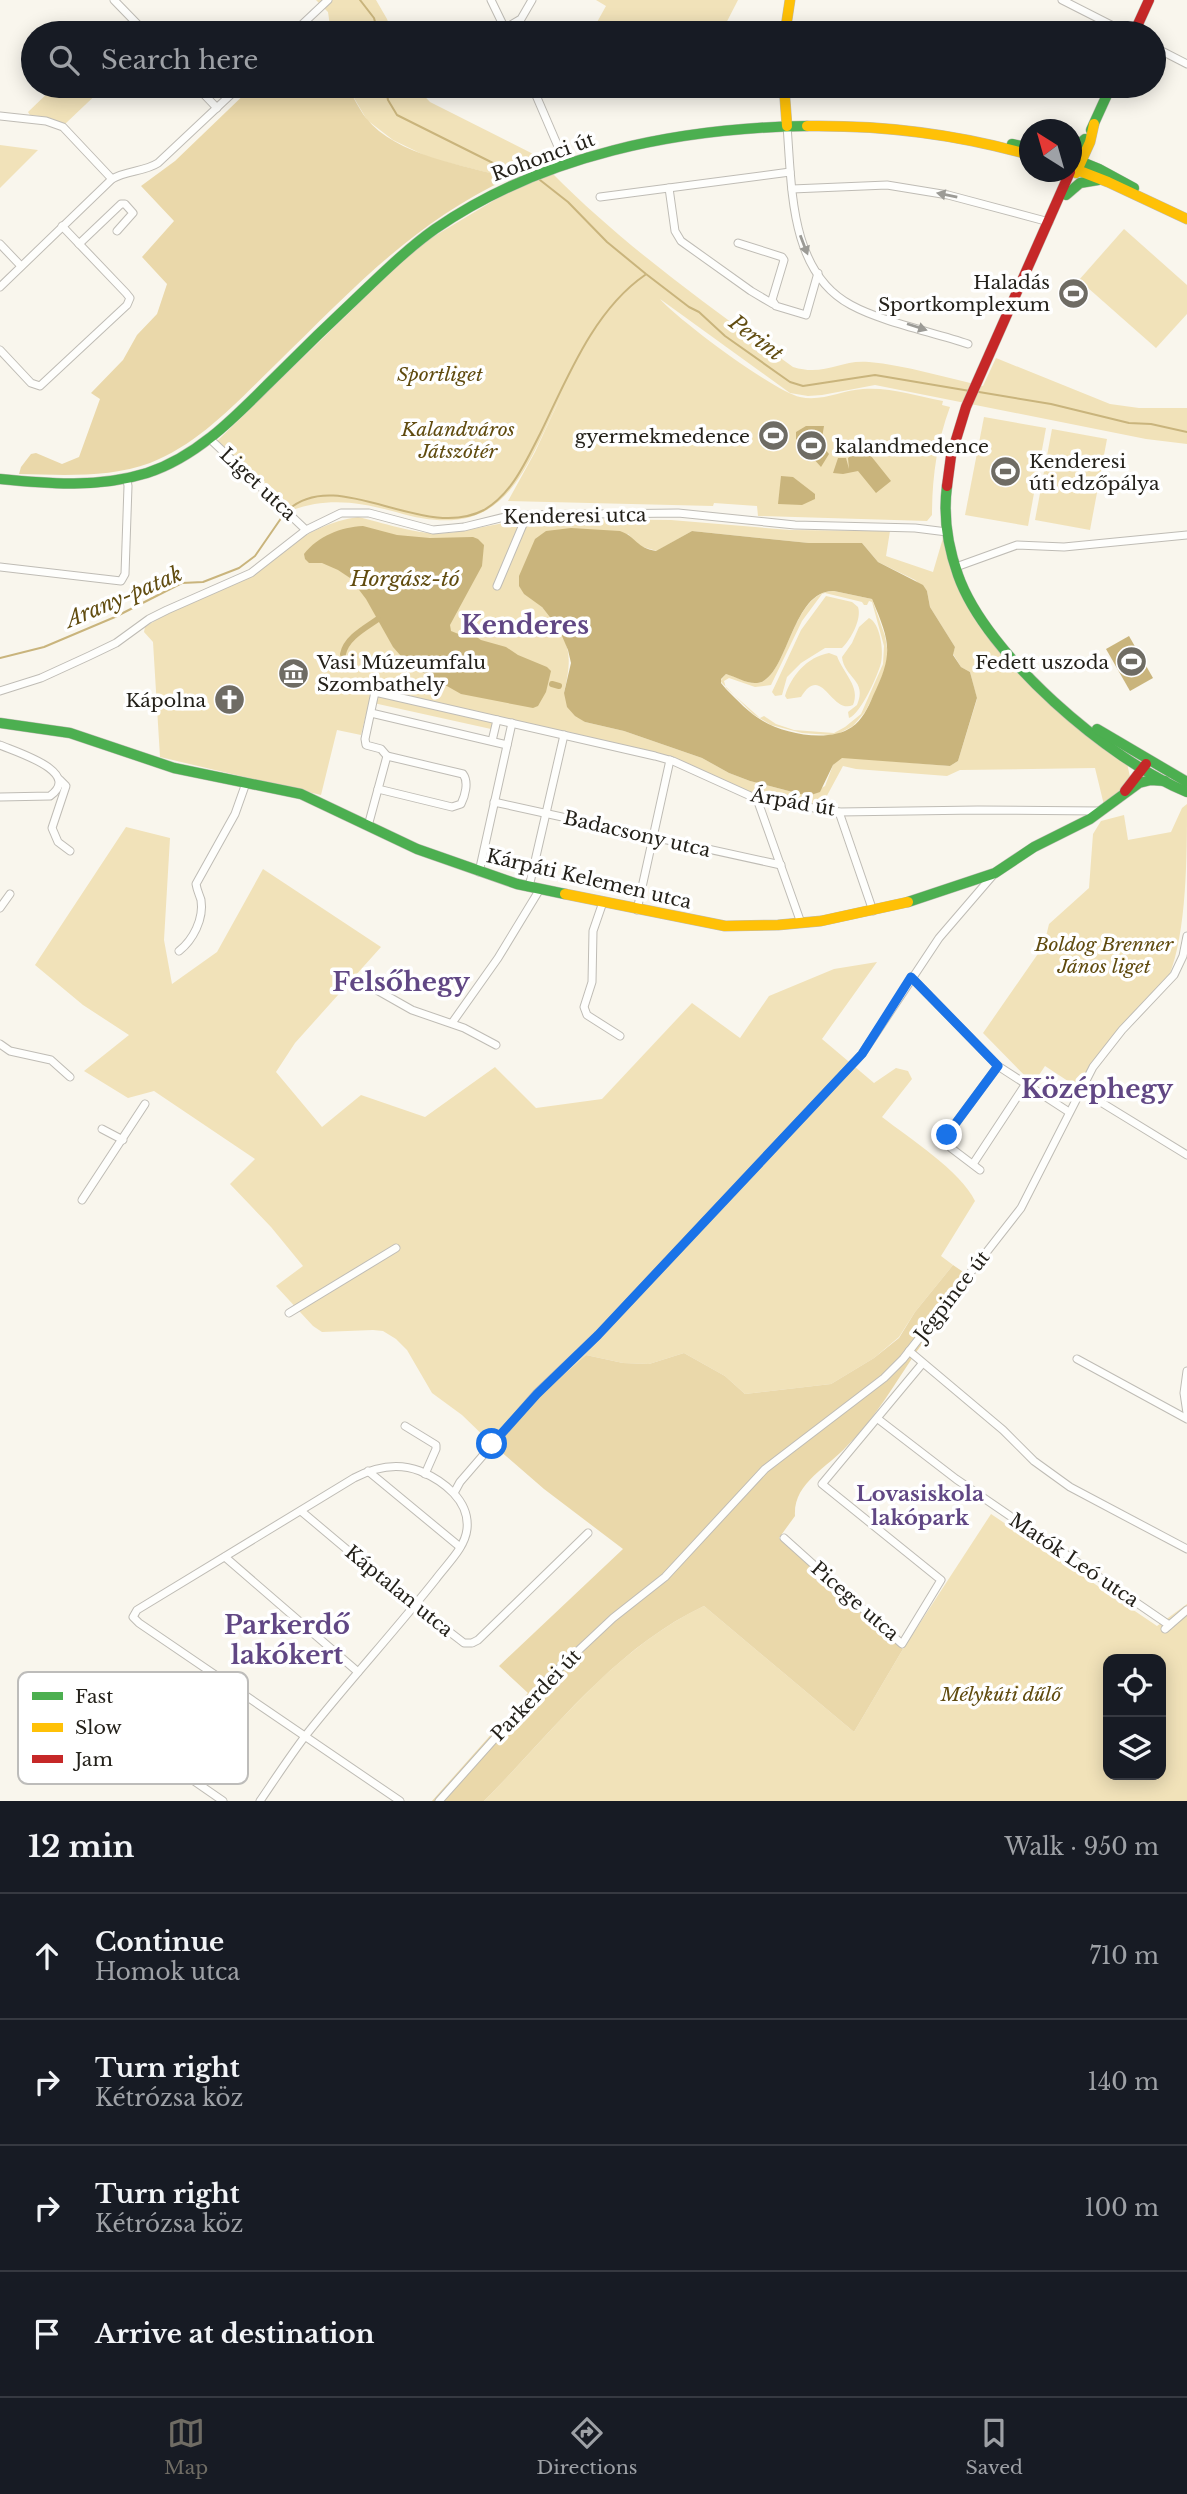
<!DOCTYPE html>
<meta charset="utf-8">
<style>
body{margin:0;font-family:"Libre Baskerville",serif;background:#20242c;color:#f1f3f6}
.controls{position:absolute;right:21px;bottom:21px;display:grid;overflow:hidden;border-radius:14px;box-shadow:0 4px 18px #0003}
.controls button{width:63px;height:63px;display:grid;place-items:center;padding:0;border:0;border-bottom:2px solid #363941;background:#171b24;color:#f1f3f6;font:35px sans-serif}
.compass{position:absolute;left:1019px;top:119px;width:63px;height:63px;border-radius:50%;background:#171b24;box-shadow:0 4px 18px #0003;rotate:323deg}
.stop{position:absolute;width:21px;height:21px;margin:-16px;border:5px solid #1a73e8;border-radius:50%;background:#fff}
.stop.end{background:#1a73e8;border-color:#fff;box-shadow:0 2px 7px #0008}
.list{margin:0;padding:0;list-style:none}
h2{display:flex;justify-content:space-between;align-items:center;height:91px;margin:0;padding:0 28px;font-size:30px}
h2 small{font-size:23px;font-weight:400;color:#9ea1a6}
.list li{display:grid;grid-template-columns:46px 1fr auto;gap:21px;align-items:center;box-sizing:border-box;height:126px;padding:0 28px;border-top:2px solid #363941}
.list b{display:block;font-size:26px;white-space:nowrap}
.list p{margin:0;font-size:23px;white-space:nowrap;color:#9ea1a6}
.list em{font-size:23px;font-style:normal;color:#9ea1a6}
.icon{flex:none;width:38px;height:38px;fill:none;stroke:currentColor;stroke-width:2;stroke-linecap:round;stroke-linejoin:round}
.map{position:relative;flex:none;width:1187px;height:1801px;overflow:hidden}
.search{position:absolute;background:#171b24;box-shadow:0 4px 18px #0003;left:21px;right:21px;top:21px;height:77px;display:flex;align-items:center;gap:18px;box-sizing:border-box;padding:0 24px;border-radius:38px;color:#9ea1a6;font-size:26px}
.sheet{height:595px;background:#171b24}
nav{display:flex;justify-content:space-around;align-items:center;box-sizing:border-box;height:98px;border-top:2px solid #363941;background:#171b24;font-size:19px;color:#9ea1a6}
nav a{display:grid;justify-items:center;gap:4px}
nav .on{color:#6f6c64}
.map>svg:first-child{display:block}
.green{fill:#f1e2b9;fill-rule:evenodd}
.forest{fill:#ead8aa}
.water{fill:#c9b47c;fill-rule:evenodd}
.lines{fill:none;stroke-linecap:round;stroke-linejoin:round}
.stream{stroke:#c9b47c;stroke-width:2}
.canal{stroke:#c9b47c;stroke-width:6}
.street-casing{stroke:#bfbcb5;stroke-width:9}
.fast-casing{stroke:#bfbcb5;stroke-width:11}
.slow-casing{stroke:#bfbcb5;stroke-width:11}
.jam-casing{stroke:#bfbcb5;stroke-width:11}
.street{stroke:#fefefc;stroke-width:7}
.fast{stroke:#4caf50;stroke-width:10}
.slow{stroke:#ffc107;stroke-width:10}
.jam{stroke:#c62828;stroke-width:10}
.oneway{fill:#9c9b96}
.route{stroke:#1a73e8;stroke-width:9}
.labels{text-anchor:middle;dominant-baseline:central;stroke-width:7;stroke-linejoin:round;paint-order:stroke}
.street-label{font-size:19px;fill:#24211a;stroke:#fff}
.poi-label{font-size:19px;fill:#24211a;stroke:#fff;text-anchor:end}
.park-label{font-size:19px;font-style:italic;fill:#604b0f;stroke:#fff}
.water-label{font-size:21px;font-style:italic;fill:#614c10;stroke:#fff}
.neighbourhood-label{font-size:21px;font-weight:bold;fill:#614784;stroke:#fff}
.district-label{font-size:26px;font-weight:bold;fill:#614784;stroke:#fff}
.key{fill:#fff;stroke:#bdbcba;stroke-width:2}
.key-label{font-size:19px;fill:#24211a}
</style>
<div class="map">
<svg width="1187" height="1801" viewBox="0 0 1187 1801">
<rect width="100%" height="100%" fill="#f9f6ed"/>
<g class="green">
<polygon points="316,0 376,0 387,19 392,33 331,33 328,12"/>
<polygon points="596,0 738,0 721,33 591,33 606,6"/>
<polygon points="55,86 105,86 65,124 46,117 30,115 28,112"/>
<polygon points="347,86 415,86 430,102 549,162 509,178 430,158 393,140 367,120"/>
<polygon points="0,145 38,150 0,188"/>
<path d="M552 173C625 247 710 307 793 367 825 377 840 359 869 362 905 365 947 378 983 386L996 358 1110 404 1139 408H1187V444L1146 439 875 385 822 395 808 396 790 393 660 299C677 319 776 393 800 397 822 402 842 390 863 389 890 387 917 396 943 401L942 405 950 407C937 442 932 477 932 515L927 521 758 516 757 506 714 503 713 506 508 501 535 452 562 394C522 475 505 545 396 512 360 502 328 497 292 510L217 441 418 246 513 189Z"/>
<polygon points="1124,229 1187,285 1187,314 1156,348 1079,280"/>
<polygon points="984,417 1046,428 1028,526 965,515"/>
<polygon points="1052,429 1107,439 1090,530 1035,520"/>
<path d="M358 517C384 523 421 536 448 533 477 530 504 521 533 519L671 520 790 530 890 531 886 556 933 572 943 538 994 643 1127 763 1130 777 1123 789 1104 805 1095 768 960 770 947 776 856 769 843 766 823 803 833 806V809L751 793 675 760 494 718 491 729 369 702 361 735 337 730 321 795 160 757 153 642 144 632 145 627C178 605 216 594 251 576 265 569 274 558 285 549 307 532 331 521 358 517ZM692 531 809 543H862L878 562 915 580 927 591 930 607 955 647 953 654 961 667 970 672 977 699 958 761 950 766 842 757 833 765 825 786 808 796 750 781 729 773 702 758 624 731 585 722 564 693C574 649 569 642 542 607L628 534 639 546 657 551Z"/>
<path d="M834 591 872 599 885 636 887 648 888 661 877 689 865 712 853 726 838 734 830 735 802 733 771 725 753 714 720 681 726 674C736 676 747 684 757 683 787 681 791 590 834 591ZM825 593 862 602 864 605H867L869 601 872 602 884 646 883 664 861 714 845 727 834 733 794 730 776 724 764 716 760 718 726 688 724 681 729 678 755 687 771 685 802 621 822 594Z"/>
<path d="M826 596 852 602 858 607C862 619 851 639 842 648H825L801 663 787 677 782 695 775 696 772 692 801 630Z"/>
<path d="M869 618C880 623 884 650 881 663 878 675 860 715 849 718L848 712 857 705C868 680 844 678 842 657L852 643 859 627Z"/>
<path d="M829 653 837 656C843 673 861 687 853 705 831 715 822 662 801 697L787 699 785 696C791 676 807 657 829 653Z"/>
<path d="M1187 804C1187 854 1187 932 1169 976L1099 1056 1077 1087 1045 1066 1033 1084 983 1033 1044 945 1049 924 1089 888 1093 834 1101 821 1124 815 1128 840 1171 832 1182 808Z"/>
<path d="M126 827 170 838 164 940 172 984 217 952 263 869 381 947 295 1043 276 1072 322 1127 361 1095 425 1117 495 1067 536 1108 602 1099 692 1003 740 1038 769 996 834 969 877 962 822 1039 874 1083 896 1068 908 1071 912 1079 882 1117C909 1138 961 1171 975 1201L941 1256 953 1265 915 1312 899 1337 874 1358 831 1384 745 1394 725 1376 684 1353 649 1364 623 1363 586 1355 546 1390 492 1444 462 1415 432 1393 407 1350 396 1339 383 1331 373 1330 322 1332 313 1326 276 1286 303 1266 271 1227 230 1184 255 1159 154 1091 128 1098 84 1071 129 1035 83 1005 35 965Z"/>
<path d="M991 1514 1157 1626 1187 1604V1801H484C554 1731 612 1650 704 1606L854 1732 903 1649ZM1108 1659H1161V1775H1108Z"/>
</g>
<g class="forest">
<path d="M253 86H347C353 96 359 109 366 118 396 156 465 165 509 178 412 223 350 292 275 365 238 401 199 444 150 463 110 478 62 475 19 474L21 467 31 454 36 453 62 464 79 457 100 399 91 393 123 360 137 335 157 314 167 284 142 257 174 221 141 186 175 161Z"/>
<path d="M953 1265 972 1278C954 1302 934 1326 917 1351 895 1383 875 1419 847 1446 827 1468 793 1483 795 1516L779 1538 903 1649 854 1732 704 1606C613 1649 553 1732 484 1801H432L528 1693 499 1666 623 1549 544 1489 492 1444 546 1390 586 1355 623 1363 649 1364 684 1353 725 1376 745 1394 831 1384 874 1358 899 1338 915 1312Z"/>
</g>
<g class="water">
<polygon points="806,426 824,426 822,438 824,446 816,447 813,450 817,454 824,448 829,454 821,467 812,457 808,447 796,439 796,432"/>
<polygon points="863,446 891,481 876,493 858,471 843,474 833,473 838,458 846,458 849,469 848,458"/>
<polygon points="781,476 793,477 815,494 815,499 802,505 778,504"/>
<path d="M363 526 397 535 430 538 473 537 478 539 484 545 482 566 450 625 451 631 461 635 471 633 481 640 506 647 518 655 547 667 551 671 546 692 538 706 533 708 461 694 408 664 393 647 366 599 350 578 338 570 322 563H309L305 559 304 554C318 536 341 527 363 526Z"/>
<path d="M571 528 620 531C637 537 636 548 656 551L692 531 809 543H862L878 562 923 585 927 591 930 607 955 647 953 655 961 667 970 672 977 698 958 761 950 766 842 758 833 765 820 792 808 796 750 781 729 773 702 758 624 731 585 722 575 716 567 707 564 693 571 663 568 650 559 629 542 607 524 594 519 586V576L535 539 546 531ZM834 591 872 599C890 642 894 653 873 696 868 708 862 720 852 727 829 743 785 734 763 721 749 713 737 700 726 689L721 683V679L726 674C736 677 747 684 757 683 788 680 791 589 834 591Z"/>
<polygon points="1129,636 1153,678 1130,691 1106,649"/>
</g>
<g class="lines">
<g class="stream">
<polyline points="360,0 374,18 377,29 375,33"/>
<polyline points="385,86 388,100 397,115 497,165 529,175"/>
<polyline points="540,180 568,202 607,242 646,274 689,307 699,312 725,336 790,382 803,386 875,375 970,391"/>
<polyline points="979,392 1051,404 1129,423 1151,424 1187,432"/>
<path d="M288 510C338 465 423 542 484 510 512 494 526 461 540 434 567 379 593 311 645 275"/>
<polyline points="0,658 44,647 115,617 182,583 203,582 239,568 255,556 284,514"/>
</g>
<g class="canal">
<path d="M343 654C346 638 365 628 378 619"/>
<polyline points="552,684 559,686"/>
</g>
<defs>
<g id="street">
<polyline points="114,0 146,33"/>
<polyline points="491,0 507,33"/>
<polyline points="1062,0 1127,33"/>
<polyline points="504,29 521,19 532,0"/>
<polyline points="293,33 328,0"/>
<polyline points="1154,47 1187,64"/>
<polyline points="196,86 217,108"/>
<polyline points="532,86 566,165"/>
<polyline points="0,116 46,121 63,127 112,179"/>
<path d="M787 126C792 186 789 272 851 305 882 322 933 332 968 344"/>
<polyline points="669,188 675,231 681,241 751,291 773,304"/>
<polyline points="792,189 887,185 948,195 1049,222"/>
<polyline points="600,197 790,172"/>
<polyline points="738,243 782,257 784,260 772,300 776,306 806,315 818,273"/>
<polyline points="0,244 21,266"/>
<polyline points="79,244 121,204 125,204 133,213 117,231"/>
<path d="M0 287 112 179C127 170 144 172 158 163L240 86"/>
<polyline points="0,350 31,383 40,386 127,305 130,298 126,293 62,226"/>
<polyline points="210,439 306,530"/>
<polyline points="0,567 121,581 125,574 128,486 127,480"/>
<polyline points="956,567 1017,545 1064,547 1187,535"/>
<polyline points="497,586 527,515"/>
<polyline points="0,691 41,678 89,656 116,643 149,619 167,610 251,573 306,530 341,513 369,513 433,530 464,527 513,515 678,513 795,525 915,528 947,532"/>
<polyline points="371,713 507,745"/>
<polyline points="492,741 497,720"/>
<path d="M0 745C16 752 83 772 50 796L0 797"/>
<polyline points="60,780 66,786 52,828 58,842 70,851"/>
<path d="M378 789 452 807 461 804C465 796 469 782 463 774L387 756"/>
<polyline points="757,799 801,923"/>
<polyline points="494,802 781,865"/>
<polyline points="839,812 873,911"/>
<polyline points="368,826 387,756 381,749 366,745 365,739 375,692 655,756 673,761 757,799 839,812 978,810 1101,811"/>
<polyline points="479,872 512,723"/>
<polyline points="529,887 564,735"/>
<polyline points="603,902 593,931 592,982 584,1007 587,1015 620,1036"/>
<polyline points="0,908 10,894"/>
<polyline points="637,910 670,760"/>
<path d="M179 951C193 940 204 919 201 900 199 894 197 890 196 884L235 814 246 783"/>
<polyline points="911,977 998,1066 1069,1112"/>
<polyline points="359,980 412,1010 464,1028 496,1045"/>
<polyline points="452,1023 498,958 540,889"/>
<polyline points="0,1044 10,1051 51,1060 70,1077"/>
<polyline points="1081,1090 1187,1155"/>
<polyline points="102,1129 123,1140"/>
<polyline points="947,1135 998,1066"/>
<polyline points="951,1148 980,1170"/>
<polyline points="973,1164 1025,1085"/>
<polyline points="82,1200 145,1104"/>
<polyline points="289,1313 396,1248"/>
<polyline points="909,1351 1003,1430 1034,1461 1070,1487 1187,1549"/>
<polyline points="1077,1359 1187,1419"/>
<polyline points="1187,1371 1184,1393 1187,1413"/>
<polyline points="878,1419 956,1479 1169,1625"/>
<polyline points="405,1426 436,1445 436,1449 425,1474"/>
<polyline points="368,1471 460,1547"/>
<polyline points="454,1493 460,1482 537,1393 598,1335 862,1054 939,938 994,874"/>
<polyline points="301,1511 395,1590 464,1643 472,1643 478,1640 588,1533"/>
<polyline points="784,1538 902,1644 941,1580 822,1484 922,1364"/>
<polyline points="225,1557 358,1672"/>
<polyline points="1165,1629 1187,1610"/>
<polyline points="116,1727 223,1801"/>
<path d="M260 1801C275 1779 290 1756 306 1735 348 1682 394 1632 436 1579 447 1564 465 1548 467 1529 470 1501 444 1481 420 1471 397 1462 375 1467 354 1478L137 1610 133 1617 139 1623 400 1801"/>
<polyline points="439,1801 548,1679 613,1618 665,1577 765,1469 884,1378 903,1359 1021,1208 1093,1067 1122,1030 1174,975 1183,956 1187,936"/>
</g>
<g id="fast">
<polyline points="1091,130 1111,86"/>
<polyline points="1012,144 1030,148"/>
<polyline points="1072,150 1085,139"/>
<polyline points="1072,158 1099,169 1134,188"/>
<polyline points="1066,195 1080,183 1098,180"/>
<path d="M0 479C49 484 99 488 147 473 196 457 233 419 269 383 301 351 334 319 367 288 389 267 411 246 435 229 542 155 678 128 807 126"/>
<path d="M947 486C943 516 948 547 958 575 986 655 1110 761 1187 792"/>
<polyline points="0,723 70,733 174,768 301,794 417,849 517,884 565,894"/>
<polyline points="1097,729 1187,782"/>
<polyline points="908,902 995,873 1034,847 1090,819 1139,783 1151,780 1165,781"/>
</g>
<g id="slow">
<polyline points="785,33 790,0"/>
<polyline points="784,86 787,126"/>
<path d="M807 126C883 125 957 134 1030 155"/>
<polyline points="1072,168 1108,182 1187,219"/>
<polyline points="1076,173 1090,142 1094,124"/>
<polyline points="565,894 725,926 778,925 821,921 908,902"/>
</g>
<g id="jam">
<polyline points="1134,33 1149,0"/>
<polyline points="947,486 951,456 966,407 1070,172"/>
<polyline points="1125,791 1146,764"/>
</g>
</defs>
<use href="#street" class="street-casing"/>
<use href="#fast" class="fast-casing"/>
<use href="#slow" class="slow-casing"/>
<use href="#jam" class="jam-casing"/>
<use href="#street" class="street"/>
<use href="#fast" class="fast"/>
<use href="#slow" class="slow"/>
<use href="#jam" class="jam"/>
</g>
<defs><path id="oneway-solid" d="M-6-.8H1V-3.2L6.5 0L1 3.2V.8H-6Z" transform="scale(1.75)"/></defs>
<g class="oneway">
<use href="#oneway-solid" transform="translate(947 195) rotate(-169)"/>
<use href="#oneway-solid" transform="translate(804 245) rotate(69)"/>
<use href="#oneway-solid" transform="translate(917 327) rotate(18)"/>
</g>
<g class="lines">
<polyline class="route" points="492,1444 537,1394 598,1335 862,1054 911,977 998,1066 947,1135"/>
</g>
<defs>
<symbol id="stadium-disc" viewBox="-11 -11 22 22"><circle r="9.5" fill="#6f6c64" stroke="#fff"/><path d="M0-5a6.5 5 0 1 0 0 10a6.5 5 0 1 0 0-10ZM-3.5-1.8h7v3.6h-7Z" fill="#fff"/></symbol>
<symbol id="museum-disc" viewBox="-11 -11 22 22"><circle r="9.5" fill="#6f6c64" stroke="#fff"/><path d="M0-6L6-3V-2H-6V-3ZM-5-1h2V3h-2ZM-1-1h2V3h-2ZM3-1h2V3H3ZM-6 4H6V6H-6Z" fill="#fff"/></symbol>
<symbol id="church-disc" viewBox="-11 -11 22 22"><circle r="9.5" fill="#6f6c64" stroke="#fff"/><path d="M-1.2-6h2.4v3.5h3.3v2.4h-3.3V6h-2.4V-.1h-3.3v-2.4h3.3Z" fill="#fff"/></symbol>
</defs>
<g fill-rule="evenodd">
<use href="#stadium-disc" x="1056" y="276" width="35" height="35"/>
<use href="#stadium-disc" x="756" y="418" width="35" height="35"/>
<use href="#stadium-disc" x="794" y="428" width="35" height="35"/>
<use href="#stadium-disc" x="988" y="454" width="35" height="35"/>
<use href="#stadium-disc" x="1114" y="644" width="35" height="35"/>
<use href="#museum-disc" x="276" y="656" width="35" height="35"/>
<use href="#church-disc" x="212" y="682" width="35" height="35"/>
</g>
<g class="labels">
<g class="street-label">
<text transform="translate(543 157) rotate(-20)">Rohonci út</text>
<text transform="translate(258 484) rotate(43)">Liget utca</text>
<text transform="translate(575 516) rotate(-1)">Kenderesi utca</text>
<text transform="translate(793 802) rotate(10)">Árpád út</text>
<text transform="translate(637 834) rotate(13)">Badacsony utca</text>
<text transform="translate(589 879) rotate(13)">Kárpáti Kelemen utca</text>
<text transform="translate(952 1296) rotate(-52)">Jégpince út</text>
<text transform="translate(1074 1560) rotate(34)">Matók Leó utca</text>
<text transform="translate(399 1591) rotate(39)">Káptalan utca</text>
<text transform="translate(855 1601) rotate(41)">Picege utca</text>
<text transform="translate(536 1695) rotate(-46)">Parkerdei út</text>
</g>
<g class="poi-label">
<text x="1050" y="282">Haladás<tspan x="1050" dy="22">Sportkomplexum</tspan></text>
<text x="750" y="436">gyermekmedence</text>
<text x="835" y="446" text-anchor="start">kalandmedence</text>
<text x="1029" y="461" text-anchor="start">Kenderesi<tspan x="1029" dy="22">úti edzőpálya</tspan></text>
<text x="317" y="662" text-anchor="start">Vasi Múzeumfalu<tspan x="317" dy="22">Szombathely</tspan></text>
<text x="1109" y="662">Fedett uszoda</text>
<text x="206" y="700">Kápolna</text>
</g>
<g class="park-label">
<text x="440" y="374">Sportliget</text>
<text x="458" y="429">Kalandváros<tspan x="458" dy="22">Játszótér</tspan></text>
<text x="1104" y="944">Boldog Brenner<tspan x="1104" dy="22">János liget</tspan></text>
<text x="1001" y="1694">Mélykúti dűlő</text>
</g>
<g class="water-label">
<text transform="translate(756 338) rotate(37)">Perint</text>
<text x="405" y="579">Horgász-tó</text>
<text transform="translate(124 597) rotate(-23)">Arany-patak</text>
</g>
<g class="neighbourhood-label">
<text x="920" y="1494">Lovasiskola<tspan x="920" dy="24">lakópark</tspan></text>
</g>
<g class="district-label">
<text x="525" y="625">Kenderes</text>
<text x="401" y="982">Felsőhegy</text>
<text x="1097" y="1089">Középhegy</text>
<text x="287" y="1625">Parkerdő<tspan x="287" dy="30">lakókert</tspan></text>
</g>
</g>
<rect x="18" y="1672" width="230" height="112" rx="10" class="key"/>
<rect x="32" y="1692" width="31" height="8" fill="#4caf50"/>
<rect x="32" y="1723" width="31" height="9" fill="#ffc107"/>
<rect x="32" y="1755" width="31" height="8" fill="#c62828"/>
<g class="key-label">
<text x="75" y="1703">Fast</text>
<text x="75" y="1734">Slow</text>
<text x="75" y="1766">Jam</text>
</g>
</svg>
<div class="controls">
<button><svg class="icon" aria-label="locate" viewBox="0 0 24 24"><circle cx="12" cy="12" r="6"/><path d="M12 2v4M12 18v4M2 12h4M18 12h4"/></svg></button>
<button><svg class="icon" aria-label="layers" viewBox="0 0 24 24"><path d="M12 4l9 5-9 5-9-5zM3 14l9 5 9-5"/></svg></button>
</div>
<svg class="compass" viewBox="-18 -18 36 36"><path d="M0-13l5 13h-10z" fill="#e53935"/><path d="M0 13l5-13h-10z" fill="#9ea1a6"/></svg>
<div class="stop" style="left:492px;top:1444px"></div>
<div class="stop end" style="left:947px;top:1135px"></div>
<div class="search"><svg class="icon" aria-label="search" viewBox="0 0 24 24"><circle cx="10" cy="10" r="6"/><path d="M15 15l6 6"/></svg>Search here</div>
</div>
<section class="sheet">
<h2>12 min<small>Walk · 950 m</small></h2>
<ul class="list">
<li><svg class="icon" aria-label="ahead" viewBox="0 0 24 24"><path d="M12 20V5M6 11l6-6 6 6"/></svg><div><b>Continue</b><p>Homok utca</p></div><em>710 m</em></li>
<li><svg class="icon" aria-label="right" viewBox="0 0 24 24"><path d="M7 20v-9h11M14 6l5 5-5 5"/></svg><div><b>Turn right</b><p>Kétrózsa köz</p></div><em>140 m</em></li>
<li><svg class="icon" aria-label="right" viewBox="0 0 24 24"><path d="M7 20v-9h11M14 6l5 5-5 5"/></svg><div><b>Turn right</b><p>Kétrózsa köz</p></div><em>100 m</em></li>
<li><svg class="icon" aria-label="arrive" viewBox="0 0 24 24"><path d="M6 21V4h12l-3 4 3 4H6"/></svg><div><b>Arrive at destination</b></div></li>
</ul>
</section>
<nav>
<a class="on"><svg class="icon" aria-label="map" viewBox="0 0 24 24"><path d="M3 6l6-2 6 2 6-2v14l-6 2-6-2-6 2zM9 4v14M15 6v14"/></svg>Map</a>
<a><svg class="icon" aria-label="directions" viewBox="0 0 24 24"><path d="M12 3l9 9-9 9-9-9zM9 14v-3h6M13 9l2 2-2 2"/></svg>Directions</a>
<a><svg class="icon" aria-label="saved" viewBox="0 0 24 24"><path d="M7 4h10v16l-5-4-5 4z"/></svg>Saved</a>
</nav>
